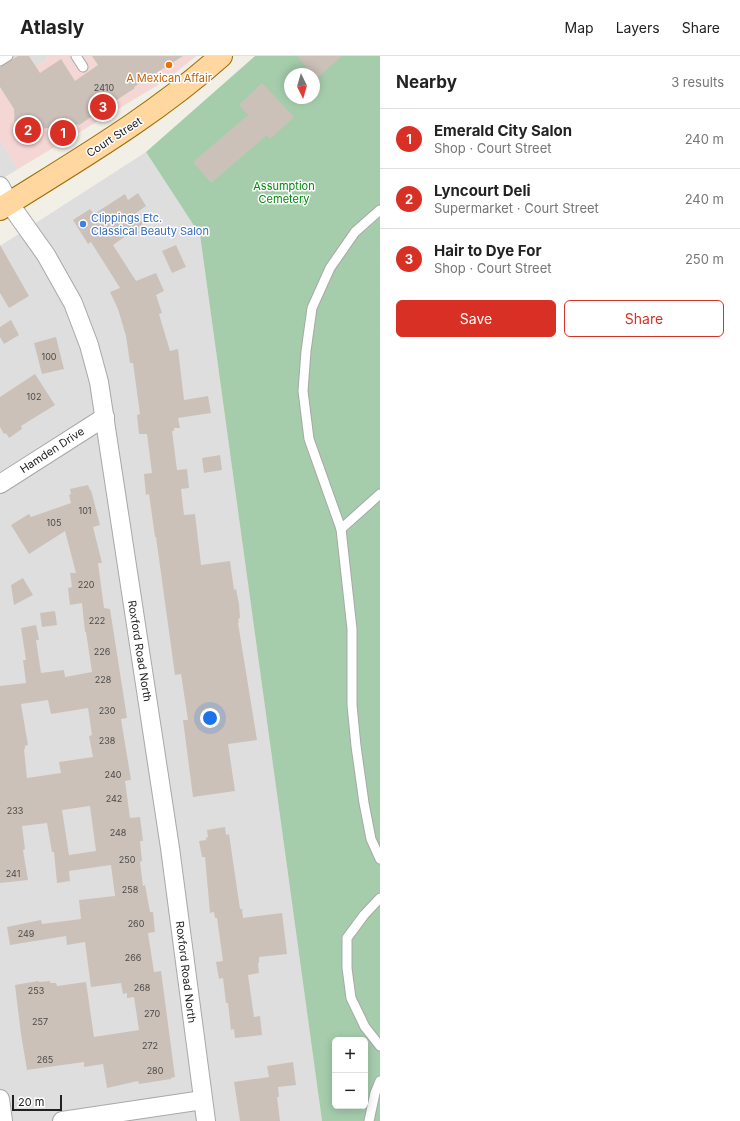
<!DOCTYPE html>
<meta charset="utf-8">
<style>
body{margin:0;font-family:Inter,sans-serif;background:#f2f2f2;color:#222}
.controls{position:absolute;right:12px;bottom:12px;display:grid;overflow:hidden;border-radius:6px;box-shadow:0 2px 10px #0003}
.controls button{width:36px;height:36px;display:grid;place-items:center;padding:0;border:0;border-bottom:1px solid #e0e0e0;background:#fff;color:#222;font:20px sans-serif}
.compass{position:absolute;left:284px;top:12px;width:36px;height:36px;border-radius:50%;background:#fff;box-shadow:0 2px 10px #0003;rotate:175deg}
.scale{position:absolute;left:12px;bottom:10px;width:50px;box-sizing:border-box;padding-left:4px;border:2px solid #212121;border-top:0;font-size:11px;line-height:14px;white-space:nowrap;color:#212121;-webkit-text-stroke:3px #fff;paint-order:stroke}
.you{position:absolute;left:210px;top:662px;width:14px;height:14px;margin:-10px;border:3px solid #fff;border-radius:50%;background:#1a73e8;box-shadow:0 0 0 6px #1a73e833}
.badge{display:grid;place-items:center;width:26px;height:26px;border-radius:50%;background:#d93025;color:#fff;font-size:13px;font-weight:700}
.pin{position:absolute;translate:-50% -50%;border:2px solid #fff;box-shadow:0 1px 4px #0006}
.list{margin:0;padding:0;list-style:none}
h2{display:flex;justify-content:space-between;align-items:center;height:52px;margin:0;padding:0 16px;font-size:17px}
h2 small{font-size:13px;font-weight:400;color:#767676}
.list li{display:grid;grid-template-columns:26px 1fr auto;gap:12px;align-items:center;box-sizing:border-box;height:60px;padding:0 16px;border-top:1px solid #e0e0e0}
.list b{display:block;font-size:15px;white-space:nowrap}
.list p{margin:0;font-size:13px;white-space:nowrap;color:#767676}
.list em{font-size:13px;font-style:normal;color:#767676}
.actions{display:flex;gap:8px;padding:12px 16px}
.actions a{flex:1;padding:9px 0;border:1px solid #d93025;border-radius:6px;text-align:center;font-size:14px;color:#d93025}
.actions .main{background:#d93025;color:#fff}
.map{position:relative;flex:none;width:380px;height:1065px;overflow:hidden}
header{display:flex;align-items:center;gap:24px;box-sizing:border-box;height:56px;padding:0 20px;background:#fff;border-bottom:1px solid #e0e0e0}
header strong{font-size:19px}
nav{display:flex;gap:22px;margin-inline-start:auto;font-size:14px}
main{display:flex}
aside{flex:1;background:#fff}
.map>svg:first-child{display:block}
.residential{fill:#dfdede}
.commercial{fill:#f4d7d5}
.cemetery{fill:#a5cdac;fill-rule:evenodd}
.building{fill:#cbc1b9;fill-rule:evenodd}
.lines{fill:none;stroke-linecap:round;stroke-linejoin:round}
.service-casing{stroke:#a8a8a8;stroke-width:11}
.minor-casing{stroke:#a8a8a8;stroke-width:20}
.primary-casing{stroke:#9e6c00;stroke-width:24}
.service{stroke:#fff;stroke-width:9}
.minor{stroke:#fff;stroke-width:18}
.primary{stroke:#ffd79f;stroke-width:22}
.food-dot{fill:#e8710a;stroke:#fff;stroke-width:1.5}
.shop-dot{fill:#3f7fe0;stroke:#fff;stroke-width:1.5}
.labels{text-anchor:middle;dominant-baseline:central;stroke-width:3;stroke-linejoin:round;paint-order:stroke}
.number-label{font-size:9px;fill:#4c4947}
.food-label{font-size:11px;fill:#c56008;stroke:#fff}
.street-label{font-size:11px;fill:#212121;stroke:#fff}
.park-label{font-size:11px;fill:#01880e;stroke:#fff}
.shop-label{font-size:11px;fill:#366cbe;stroke:#fff;text-anchor:start}
</style>
<header>
<strong>Atlasly</strong>
<nav><a>Map</a><a>Layers</a><a>Share</a></nav>
</header>
<main>
<div class="map">
<svg width="380" height="1065" viewBox="0 0 380 1065">
<rect width="100%" height="100%" fill="#f2efe7"/>
<g class="residential">
<polygon points="0,0 46,0 48,3 0,33"/>
<polygon points="0,85 18,113 0,124"/>
<polygon points="146,96 200,179 322,1065 0,1065 0,190"/>
</g>
<polygon class="commercial" points="46,0 196,0 168,23 18,113 0,85 0,33 48,3"/>
<path class="cemetery" d="M255 0H380V1065H322L200 179 146 96ZM290 18H314V42H290ZM335 984H365V1050H335Z"/>
<g class="building">
<polygon points="18,0 29,0 40,17 61,3 75,25 98,9 92,0 183,0 134,31 135,32 79,69 78,68 57,81 51,72 15,74 14,53 0,31 0,11"/>
<polygon points="297,0 342,0 316,23 314,18 312,18"/>
<polygon points="262,27 294,61 270,83 267,79 211,127 193,106 248,59 239,49"/>
<polygon points="138,137 146,150 136,157 143,168 113,189 136,225 156,217 164,235 156,239 162,257 159,258 170,295 178,293 184,344 208,340 211,357 178,362 180,372 174,372 174,375 172,375 177,414 187,413 189,432 181,433 184,459 195,458 201,509 230,505 234,534 236,533 239,548 240,562 238,563 239,566 238,567 257,684 228,688 235,735 193,741 183,664 188,664 181,618 175,619 156,481 155,481 149,438 146,439 144,418 152,417 147,378 139,378 137,359 140,358 133,307 130,307 126,280 118,253 110,236 120,232 91,186 88,188 73,164 90,153 94,158 125,138 128,144"/>
<polygon points="0,189 29,240 9,252 0,237"/>
<polygon points="176,189 186,211 172,217 162,195"/>
<polygon points="11,264 19,279 4,288 0,281 0,271"/>
<polygon points="56,281 64,313 42,318 34,287"/>
<polygon points="35,318 55,349 21,370 22,373 9,382 6,377 4,378 0,371 0,341"/>
<polygon points="220,399 222,414 204,417 202,402"/>
<path d="M88 429 90 434H91L100 469 93 471 102 507H98L104 552 110 553 127 662 121 663 131 724 125 725 130 762 140 761 143 785H140L142 805 140 806 143 830 145 829 150 856H153L155 876 148 877 154 916 161 915 175 1021 171 1022V1023L139 1028 138 1025 107 1032 103 1008 84 1011V1006L27 1014 21 978 15 929 38 925 39 926 50 925V927H56L57 930 86 926 94 981 139 974 134 941 127 942V937L123 938 121 927 91 931 85 886 67 889 66 880 10 889 7 871 41 864 42 868 81 863 79 844 115 840 111 809 69 815 70 825 57 827 54 796H52L47 767 22 770 25 793 23 794 28 824 0 827V630L26 627 23 604H26L21 572 36 569 39 584H36L41 617 64 614 65 621 92 616 86 576H85L82 547 70 549 68 532 72 531 70 517H76L65 475 29 498 11 469 29 458 31 461 71 447 69 439 71 438 70 433ZM48 644 51 658 88 652 92 679 89 680 93 701 59 706 61 717 27 722 24 693H25V690L28 689 21 648ZM90 750 96 795 69 799 62 754Z"/>
<polygon points="23,522 33,539 14,549 11,529"/>
<polygon points="55,555 57,569 42,571 40,557"/>
<polygon points="225,771 226,779 229,778 240,853 242,853 243,862 282,857 287,898 259,901 259,907 258,907 259,917 248,919 254,961 260,960 262,979 235,982 234,973 231,974 228,947 226,947 223,922 219,923 216,906 223,905 217,862 215,862 214,856 210,857 205,801 202,801 199,785 206,784 206,782 208,781 207,774"/>
<polygon points="293,1006 296,1029 278,1031 279,1041 277,1041 280,1065 240,1065 234,1026 269,1021 267,1010"/>
</g>
<g class="lines">
<defs>
<g id="service">
<polyline points="76,0 83,11"/>
<polyline points="0,5 8,0"/>
<polyline points="380,154 355,176 330,212 312,252 306,295 303,335 309,383 341,473 380,438"/>
<polyline points="341,473 352,573 352,649 356,690 364,747 371,783 380,803"/>
<polyline points="380,842 364,859 347,882 347,912 351,942 365,971 380,990"/>
<polyline points="369,1065 375,1037 380,1025"/>
</g>
<g id="minor">
<polyline points="0,130 9,147 46,199 73,247 89,289 99,326 170,792 206,1065"/>
<polyline points="0,428 105,361"/>
<polyline points="0,1043 3,1065"/>
<polyline points="62,1065 203,1044"/>
</g>
<path id="primary" d="M0 153C76 105 154 60 221 0"/>
</defs>
<use href="#service" class="service-casing"/>
<use href="#minor" class="minor-casing"/>
<use href="#primary" class="primary-casing"/>
<use href="#service" class="service"/>
<use href="#minor" class="minor"/>
<use href="#primary" class="primary"/>
</g>
<circle class="food-dot" cx="169" cy="9" r="4"/>
<circle class="shop-dot" cx="83" cy="168" r="4"/>
<g class="labels">
<g class="number-label">
<text x="104" y="31">2410</text>
<text x="49" y="300">100</text>
<text x="34" y="340">102</text>
<text x="85" y="454">101</text>
<text x="54" y="466">105</text>
<text x="86" y="528">220</text>
<text x="97" y="564">222</text>
<text x="102" y="595">226</text>
<text x="103" y="623">228</text>
<text x="107" y="654">230</text>
<text x="107" y="684">238</text>
<text x="113" y="718">240</text>
<text x="114" y="742">242</text>
<text x="15" y="754">233</text>
<text x="118" y="776">248</text>
<text x="127" y="803">250</text>
<text x="13" y="817">241</text>
<text x="130" y="833">258</text>
<text x="136" y="867">260</text>
<text x="26" y="877">249</text>
<text x="133" y="901">266</text>
<text x="142" y="931">268</text>
<text x="36" y="934">253</text>
<text x="152" y="957">270</text>
<text x="40" y="965">257</text>
<text x="150" y="989">272</text>
<text x="45" y="1003">265</text>
<text x="155" y="1014">280</text>
</g>
<g class="food-label">
<text x="169" y="22">A Mexican Affair</text>
</g>
<g class="street-label">
<text transform="translate(114 81) rotate(-33)">Court Street</text>
<text transform="translate(52 394) rotate(-33)">Hamden Drive</text>
<text transform="translate(140 595) rotate(81)">Roxford Road North</text>
<text transform="translate(186 916) rotate(83)">Roxford Road North</text>
</g>
<g class="park-label">
<text x="284" y="130">Assumption<tspan x="284" dy="13">Cemetery</tspan></text>
</g>
<g class="shop-label">
<text x="91" y="162">Clippings Etc.<tspan x="91" dy="13">Classical Beauty Salon</tspan></text>
</g>
</g>
</svg>
<div class="controls">
<button>+</button>
<button>−</button>
</div>
<svg class="compass" viewBox="-18 -18 36 36"><path d="M0-13l5 13h-10z" fill="#e53935"/><path d="M0 13l5-13h-10z" fill="#767676"/></svg>
<div class="scale">20 m</div>
<div class="you"></div>
<div class="pin badge" style="left:63px;top:77px">1</div>
<div class="pin badge" style="left:28px;top:74px">2</div>
<div class="pin badge" style="left:103px;top:51px">3</div>
</div>
<aside>
<h2>Nearby<small>3 results</small></h2>
<ul class="list">
<li><span class="badge">1</span><div><b>Emerald City Salon</b><p>Shop · Court Street</p></div><em>240 m</em></li>
<li><span class="badge">2</span><div><b>Lyncourt Deli</b><p>Supermarket · Court Street</p></div><em>240 m</em></li>
<li><span class="badge">3</span><div><b>Hair to Dye For</b><p>Shop · Court Street</p></div><em>250 m</em></li>
</ul>
<div class="actions"><a class="main">Save</a><a>Share</a></div>
</aside>
</main>
